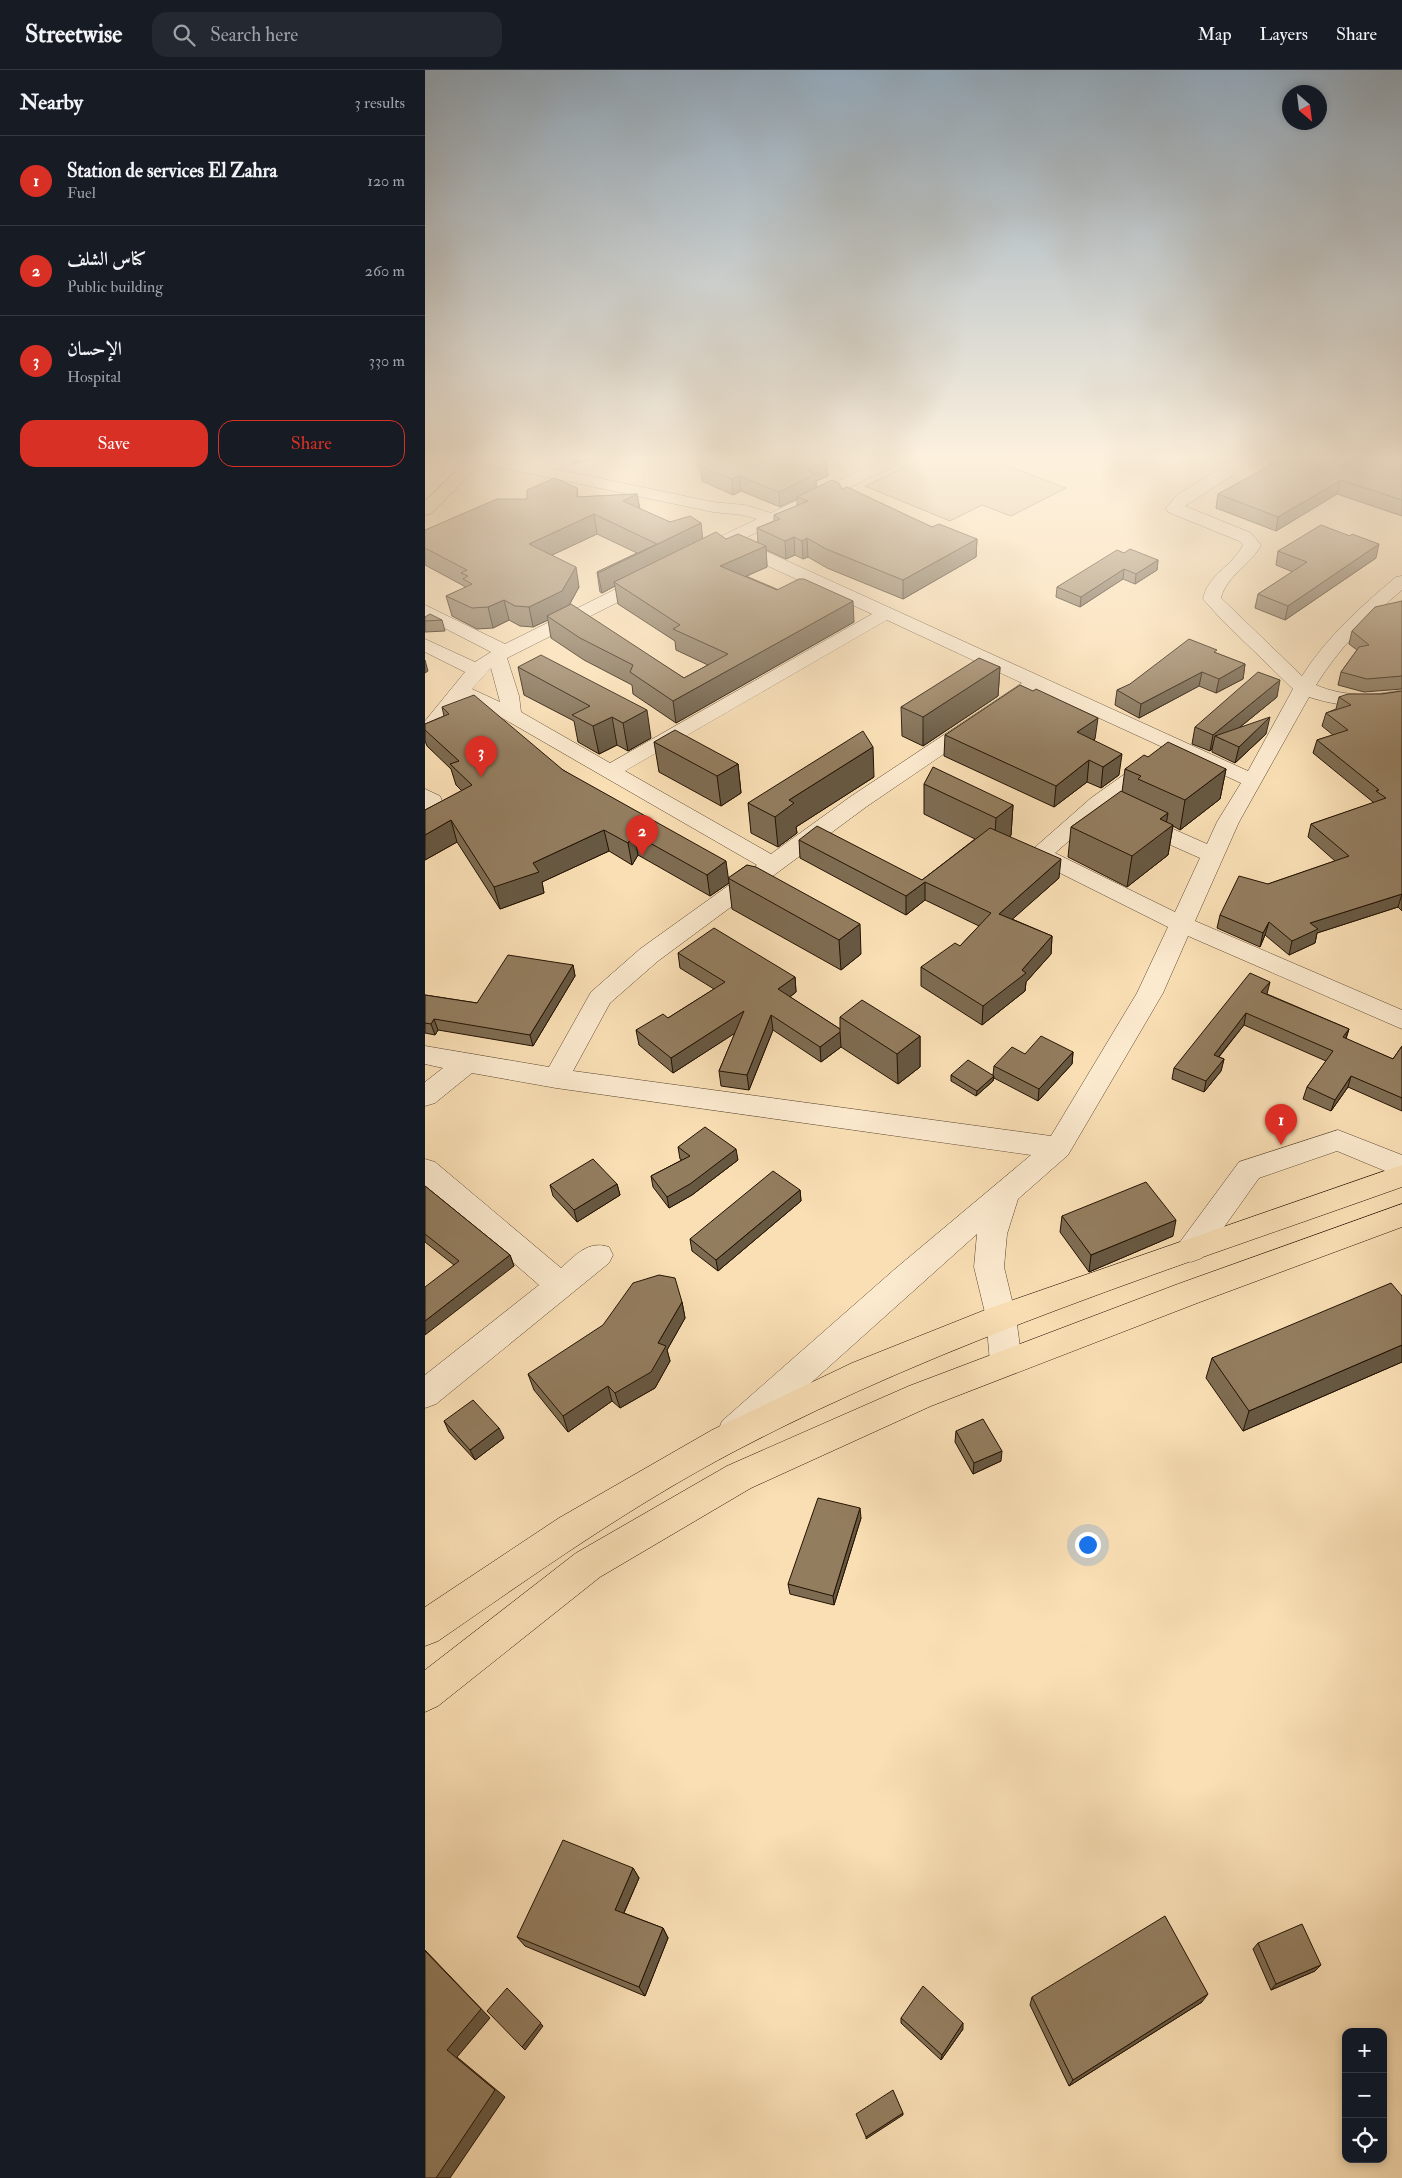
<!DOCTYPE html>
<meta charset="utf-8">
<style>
body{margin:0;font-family:"IM FELL Double Pica",Amiri,serif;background:#242831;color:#f1f3f6}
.controls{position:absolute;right:15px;bottom:15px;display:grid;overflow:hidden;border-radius:10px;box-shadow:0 2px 8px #0003}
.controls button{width:45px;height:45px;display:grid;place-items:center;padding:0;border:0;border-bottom:1px solid #363941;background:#171b24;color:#f1f3f6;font:25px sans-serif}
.compass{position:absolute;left:857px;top:15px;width:45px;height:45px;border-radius:50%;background:#171b24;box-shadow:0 2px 8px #0003;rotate:152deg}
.you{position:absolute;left:662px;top:1474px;width:18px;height:18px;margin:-12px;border:4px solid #fff;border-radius:50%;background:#1a73e8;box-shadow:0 0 0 8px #1a73e833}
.badge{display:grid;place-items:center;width:32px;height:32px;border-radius:50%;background:#d93025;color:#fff;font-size:16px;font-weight:700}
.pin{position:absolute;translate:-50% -41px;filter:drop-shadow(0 1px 2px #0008)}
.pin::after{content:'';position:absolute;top:26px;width:18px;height:15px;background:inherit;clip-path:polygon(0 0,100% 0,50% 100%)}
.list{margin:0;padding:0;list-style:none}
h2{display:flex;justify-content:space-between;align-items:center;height:65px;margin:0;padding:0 20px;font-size:21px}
h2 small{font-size:16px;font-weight:400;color:#9ea1a6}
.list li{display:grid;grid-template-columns:32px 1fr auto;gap:15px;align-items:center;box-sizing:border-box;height:90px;padding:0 20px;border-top:1px solid #363941}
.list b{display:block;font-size:19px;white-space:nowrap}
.list p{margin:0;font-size:16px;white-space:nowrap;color:#9ea1a6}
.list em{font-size:16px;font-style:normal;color:#9ea1a6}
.actions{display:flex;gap:10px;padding:15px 20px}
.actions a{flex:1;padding:11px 0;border:1px solid #d93025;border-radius:15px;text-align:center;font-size:18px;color:#d93025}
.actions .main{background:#d93025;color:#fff}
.icon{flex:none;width:28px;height:28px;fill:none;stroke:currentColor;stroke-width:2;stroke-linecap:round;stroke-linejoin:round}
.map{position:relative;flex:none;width:977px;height:2108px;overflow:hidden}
header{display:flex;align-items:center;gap:30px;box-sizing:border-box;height:70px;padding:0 25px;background:#171b24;border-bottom:1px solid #363941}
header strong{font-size:24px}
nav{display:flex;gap:28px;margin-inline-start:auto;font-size:18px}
.search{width:350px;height:45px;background:#242831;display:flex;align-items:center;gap:12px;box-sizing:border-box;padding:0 18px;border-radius:15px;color:#9ea1a6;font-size:19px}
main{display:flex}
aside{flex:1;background:#171b24}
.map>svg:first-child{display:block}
.green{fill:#d5bc97;stroke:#7c674c}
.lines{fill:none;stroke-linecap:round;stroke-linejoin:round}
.minor-casing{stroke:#59452f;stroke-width:1}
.major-casing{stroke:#231202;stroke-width:1}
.highway-casing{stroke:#231202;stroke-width:1}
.minor{fill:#fceacf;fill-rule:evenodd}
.major{fill:#fadfb5;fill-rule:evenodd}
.highway{fill:#fadfb5;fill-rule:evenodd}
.wall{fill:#7e6c52;stroke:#231202;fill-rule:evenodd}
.shaded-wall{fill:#675842;stroke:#231202}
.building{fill:#937d5f;stroke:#231202}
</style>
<header>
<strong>Streetwise</strong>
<div class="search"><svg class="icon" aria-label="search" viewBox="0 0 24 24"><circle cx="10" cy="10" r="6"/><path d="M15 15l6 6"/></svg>Search here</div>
<nav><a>Map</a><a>Layers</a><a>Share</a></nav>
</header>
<main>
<aside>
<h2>Nearby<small>3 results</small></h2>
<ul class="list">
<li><span class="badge">1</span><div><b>Station de services El Zahra</b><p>Fuel</p></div><em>120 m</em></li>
<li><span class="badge">2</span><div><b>كناس الشلف</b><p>Public building</p></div><em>260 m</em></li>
<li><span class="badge">3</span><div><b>الإحسان</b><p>Hospital</p></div><em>330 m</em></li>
</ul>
<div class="actions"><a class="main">Save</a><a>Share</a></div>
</aside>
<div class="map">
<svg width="977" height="2108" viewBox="0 0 977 2108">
<rect width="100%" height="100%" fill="#fadfb5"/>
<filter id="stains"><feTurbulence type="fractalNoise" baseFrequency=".004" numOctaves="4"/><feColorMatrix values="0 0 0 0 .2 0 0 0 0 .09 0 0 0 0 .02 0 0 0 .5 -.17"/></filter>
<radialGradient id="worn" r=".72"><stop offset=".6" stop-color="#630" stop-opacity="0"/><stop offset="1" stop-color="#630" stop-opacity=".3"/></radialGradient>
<polygon class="green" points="504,386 557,386 641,418 586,446 557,435 525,451 440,416"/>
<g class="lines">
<defs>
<g id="minor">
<path d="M38 386H67L288 432 320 435 346 443 465 386H485L483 389 316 470 823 701 868 619 797 550 778 529C783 504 807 497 818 475L814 471 743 442 741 438 752 425 816 386H835L833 389 760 436 826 463 836 475C826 495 801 506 796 528L877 606C902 567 935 537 971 507L977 506V520C944 548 914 578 891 615 919 627 947 626 977 620V632C945 639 915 637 884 627L814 752 770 851 977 940V959L763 866 738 923 643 1085 593 1129 582 1164 579 1197 591 1247 597 1292 592 1302 581 1306 570 1302 565 1292 561 1247 549 1197 552 1164 321 1371 309 1376 297 1371 293 1361 297 1351 470 1199 606 1085 131 1018 47 1003 10 1033 0 1036V1012L18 998 0 994V976L124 997 166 922 215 879 332 795 79 649 38 630 7 668 0 670V651L40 602 0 582V569L50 592 66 582 0 548V535L80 574 219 505H231L234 509 231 513 82 588 94 626 96 642 185 693 447 544 302 477 290 481 284 480 281 476 284 472 332 449 318 445 288 442 46 391ZM462 550 597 613 425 727 346 784 200 701ZM66 598 75 632 47 619ZM613 620 816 713 792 752 782 774 721 747 713 745 705 747 702 752 705 757 775 788 750 842 630 783 682 738 735 697 739 693 735 689 728 687 721 689 666 728 608 779V786L611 791 743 857 712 923 626 1066 148 1001 185 933 233 891 441 737Z"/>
<polygon points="0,719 15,726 21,740 8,755 0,757"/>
<polygon points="913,1060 977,1085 977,1108 912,1081 834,1108 777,1188 766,1192 755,1188 751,1180 755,1172 814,1092"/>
<path d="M0 1089 10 1092 136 1198C151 1185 163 1170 184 1177L188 1185 184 1193 11 1334 0 1338V1305L114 1215 0 1116Z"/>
</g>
<polygon id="major" points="47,386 64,386 6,444 0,445 0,431"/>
<g id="highway">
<path d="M977 1095V1117C753 1197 524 1269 312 1380 207 1435 110 1504 13 1571L0 1576V1537L134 1448 287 1360 427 1293 565 1238Z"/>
<polygon points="977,1134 977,1157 775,1232 506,1336 326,1418 175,1507 13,1636 0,1642 0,1600 151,1483 302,1396 484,1316 753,1214"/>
</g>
</defs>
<use href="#minor" class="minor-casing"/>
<use href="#major" class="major-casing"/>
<use href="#highway" class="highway-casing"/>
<use href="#minor" class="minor"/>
<use href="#major" class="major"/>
<use href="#highway" class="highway"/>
</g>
<g class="wall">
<polygon points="138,386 182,386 149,394"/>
<path d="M271 386H390L403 406 391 411V417L417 419 507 457 552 469 551 487 478 529 402 498 383 487 378 489 370 485 361 489 341 480 342 497 321 506 429 552 251 653 208 624 207 615 159 590 126 568 123 550 108 557 95 556 84 550 68 558 52 559 27 546 21 526 40 518 39 516 0 495V460L102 429 152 418 153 427 212 424 215 439 245 452 276 453 277 469H301L333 473 332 458 349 451V445L372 436V429L355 437 316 421 308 425 277 411 276 401 273 399ZM172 464 212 483 172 502 175 522 177 523 190 516 193 534 250 571 251 580 283 595 259 608 144 535 154 517 127 485Z"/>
<polygon points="848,386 977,386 977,446 912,424 851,461 791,438 793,424 843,397 845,387"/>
<polygon points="853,481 951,488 860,550 830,538 833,524 868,502 851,495"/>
<polygon points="699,483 733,490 732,500 710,514 698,509 655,537 631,527 632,517"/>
<polygon points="977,531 977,619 939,622 913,615 916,602 932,580 924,574 927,561"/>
<polygon points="0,547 17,550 20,561 0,562"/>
<polygon points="791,583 820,594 818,609 791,623 774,616 714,648 690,635 692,620"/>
<polygon points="93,597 226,668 203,681 192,675 174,684 153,672 149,651 99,625"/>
<polygon points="575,597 573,626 498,676 477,666 476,637"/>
<polygon points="977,621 977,841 973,837 892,863 890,873 864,885 840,865 835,877 792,858 795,845 843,814 910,791 883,767 886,754 948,733 948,732 888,683 892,670 908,665 897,656 901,643 911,639 914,627 957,624"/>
<polygon points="852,627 814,658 841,664 810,693 787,682 787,679 785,681 767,674 770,657"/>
<polygon points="17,637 138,700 304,808 322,795 436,884 416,900 307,839 304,813 285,826 213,785 207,795 184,781 117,812 119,823 75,839 32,772 0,790 0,740 37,721 31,715 26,699 2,676 0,671 0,654 19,646"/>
<polygon points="520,665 670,669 669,670 694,705 676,718 662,712 629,737 519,686"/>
<polygon points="229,672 313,694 316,723 296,736 234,702"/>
<polygon points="723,687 801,699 795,729 755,760 748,756 743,785 702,817 643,787 646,757 697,722 700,699"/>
<polygon points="449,707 371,757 372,763 353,777 326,763 323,733"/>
<polygon points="499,714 588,735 586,765 585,767 634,808 587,849 627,866 626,884 601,912 600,921 557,955 496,916 496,897 535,876 554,856 500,830 481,845 375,788 374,770 497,810 550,769 499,744"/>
<polygon points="253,883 370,907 371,922 365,927 415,959 415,947 495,966 495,997 473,1014 416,977 396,992 348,960 324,1020 296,1016 294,1001 310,963 248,1003 214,975 211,960 243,948 289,919 255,898"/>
<polygon points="148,895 150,906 108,976 13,960 10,965 0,963 0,925 52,933"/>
<polygon points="842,924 924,959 921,969 968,989 977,976 977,1041 923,1017 906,1041 878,1029 882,1017 901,991 819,955 794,987 799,989 796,1001 779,1022 747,1009 749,998"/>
<polygon points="648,982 647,994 613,1031 569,1008 568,1011 551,1026 526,1011 526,1005 568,1005 569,996 600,984"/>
<polygon points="253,1077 313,1090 267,1125 244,1138 228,1117 226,1106 257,1090 255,1089"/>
<polygon points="192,1114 195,1125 152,1152 128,1126 125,1115"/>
<polygon points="0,1116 85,1185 89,1196 29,1195 0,1172"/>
<polygon points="375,1120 376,1131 293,1201 267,1181 265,1169"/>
<polygon points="637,1146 748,1166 664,1202 635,1162"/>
<polygon points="977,1226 977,1292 818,1361 781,1308 787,1288"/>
<polygon points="257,1232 260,1248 242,1280 245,1291 230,1318 195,1338 187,1331 143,1362 109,1320 103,1304"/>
<polygon points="19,1351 79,1368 50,1390 24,1362"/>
<polygon points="531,1361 576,1391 548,1404 530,1372"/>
<polygon points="436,1448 409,1535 365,1524 363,1514"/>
<polygon points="208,1798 214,1808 199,1843 238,1858 243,1868 220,1926 100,1876 92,1867"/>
<polygon points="833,1873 890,1901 846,1920 828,1879"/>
<polygon points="607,1927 777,1932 644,2016 605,1935"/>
<polygon points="476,1948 538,1959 516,1990 476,1953"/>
</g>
<g class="shaded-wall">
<polygon points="0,386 9,386 0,392"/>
<polygon points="147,386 182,386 149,394"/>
<polygon points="402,391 403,406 391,411 391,420 372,427 372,429 355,437 354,422 381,400"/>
<polygon points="314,406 316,421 308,425 307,409"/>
<polygon points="916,410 912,424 851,461 853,447"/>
<polygon points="212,424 215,443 198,431"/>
<polygon points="169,444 172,464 108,494 104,474"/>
<polygon points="276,453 278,472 189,512 190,516 177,523 173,503"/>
<polygon points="369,467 370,485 361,489 360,471"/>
<polygon points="382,468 383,487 378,489 377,471"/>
<polygon points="552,469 551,487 478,529 478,510"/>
<polygon points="954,474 951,488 860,550 863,536"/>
<polygon points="341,476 342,497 297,517 295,496"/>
<polygon points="733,490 732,500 710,514 711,504"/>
<polygon points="151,497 154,517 141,541 122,546 123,550 108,557 104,537"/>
<polygon points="699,499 698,509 655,537 656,527"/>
<polygon points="79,530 84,550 68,558 63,537"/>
<polygon points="428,531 429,552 251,653 248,631"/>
<polygon points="0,590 3,601 0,603"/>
<polygon points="820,594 818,609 791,623 794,609"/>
<polygon points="575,597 573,626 498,676 498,647"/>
<polygon points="777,602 774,616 714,648 716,634"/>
<polygon points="855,610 852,627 799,670 790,666 787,679 785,681 788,665"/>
<polygon points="222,640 226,668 203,681 198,653"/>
<polygon points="187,647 192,675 174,684 168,656"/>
<polygon points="845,647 841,664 810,693 814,677"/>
<polygon points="673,648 670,669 650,683 652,662"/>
<polygon points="448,677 449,707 371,757 372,763 353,777 350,747 364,730"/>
<polygon points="697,684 694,705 676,718 678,697"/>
<polygon points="664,690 662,712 629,737 631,716"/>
<polygon points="313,694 316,723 296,736 292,706"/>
<polygon points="801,699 795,729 755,760 760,730"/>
<polygon points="588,735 586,765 569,779 571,748"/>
<polygon points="743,743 740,761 748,755 743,785 702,817 707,786 735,749"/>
<polygon points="26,750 32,772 0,790 0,765"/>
<polygon points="179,760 184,781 117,812 119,823 75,839 69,817 108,793"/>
<polygon points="209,764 213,785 207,795 203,773"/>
<polygon points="636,789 634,808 573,862 574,844"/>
<polygon points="301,791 304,813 285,826 282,805"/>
<polygon points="500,812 500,830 481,845 481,826"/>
<polygon points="977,824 973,837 892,863 890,873 864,885 867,871 885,853"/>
<polygon points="844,852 840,865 835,877 838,863"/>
<polygon points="435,854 436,884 416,900 414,870"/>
<polygon points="627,866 626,884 601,912 600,921 557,955 558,936 597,900"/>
<polygon points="148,895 150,906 108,976 105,965"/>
<polygon points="370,907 371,922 355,934 353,919"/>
<polygon points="845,912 842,924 834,933 836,922"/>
<polygon points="319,941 321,956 248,1003 246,988"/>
<polygon points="821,943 819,955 786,996 789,985"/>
<polygon points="346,945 348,960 324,1020 322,1005"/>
<polygon points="9,949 13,960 10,965 6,954"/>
<polygon points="924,959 920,970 918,967"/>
<polygon points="415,962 416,977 396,992 395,977"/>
<polygon points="495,966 495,997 473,1014 472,984"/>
<polygon points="648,982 647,994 613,1031 614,1019"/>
<polygon points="799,989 796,1001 779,1022 781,1011"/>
<polygon points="569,1006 568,1011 551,1026 552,1021"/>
<polygon points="926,1006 923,1017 906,1041 910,1030"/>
<polygon points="311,1079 313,1090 267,1125 244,1138 242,1127"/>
<polygon points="192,1114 195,1125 152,1152 149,1140"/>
<polygon points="375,1120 376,1131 293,1201 291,1190"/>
<polygon points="751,1150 748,1166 664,1202 666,1185"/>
<polygon points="85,1185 89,1196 0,1265 0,1251"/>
<polygon points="257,1232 260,1248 242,1280 245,1291 230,1318 195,1338 190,1323 233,1273"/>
<polygon points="977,1275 977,1292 818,1361 824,1341"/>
<polygon points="183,1316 187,1331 143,1362 138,1346"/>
<polygon points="74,1358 79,1368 50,1390 45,1380"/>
<polygon points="577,1381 576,1391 548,1404 549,1393"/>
<polygon points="435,1438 436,1448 409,1535 408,1526"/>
<polygon points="208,1798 214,1808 196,1849 190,1840"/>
<polygon points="238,1858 243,1868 220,1926 214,1917"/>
<polygon points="0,1880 65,1948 32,1987 80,2027 25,2108 11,2108 22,1980"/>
<polygon points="896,1895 890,1901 846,1920 851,1914"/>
<polygon points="82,1918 118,1956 100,1980 97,1977"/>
<polygon points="783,1924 777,1932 644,2016 648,2010"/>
<polygon points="538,1953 538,1959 516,1990 517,1985"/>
<polygon points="478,2043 478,2045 441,2069 441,2067"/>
</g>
<g class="building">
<polygon points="274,386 390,386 402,391 381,400 390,404 354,422 314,406 307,409 275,396 284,392"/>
<polygon points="848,386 961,386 977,390 977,430 916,410 853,447 793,424 855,390 845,387"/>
<polygon points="130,408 152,418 152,427 212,424 198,431 245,452 265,446 276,453 173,503 172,502 232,474 169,444 104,474 151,497 137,521 104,537 90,536 79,530 63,537 47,538 21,526 47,514 38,509 43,506 36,503 42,500 0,478 0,460 72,429 102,429 102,420"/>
<polygon points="407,410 414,413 417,419 422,417 507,457 514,454 552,469 478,510 401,479 382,468 377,471 369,467 360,471 332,458 355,449 349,445 383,431 372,427"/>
<polygon points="896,455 925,466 927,464 954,474 863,536 833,524 882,492 853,481"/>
<polygon points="291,462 301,469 313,464 341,476 295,496 352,520 374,509 379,509 428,531 248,631 205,602 208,595 155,568 122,546 146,534 259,608 303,584 248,559 255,555 189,512"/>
<polygon points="705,479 733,490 711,504 699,499 656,527 632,517 692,480 699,483"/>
<polygon points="977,531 977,606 942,609 916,602 934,577 944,575 927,561 950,537"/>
<polygon points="5,544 17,550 0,551 0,547"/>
<polygon points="764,569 792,580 789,582 820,594 794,609 777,602 716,634 692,620 705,614"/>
<polygon points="116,585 222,640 198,653 187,647 168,656 147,645 165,636 93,597"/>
<polygon points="554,588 575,597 498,647 476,637"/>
<polygon points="833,602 855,610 788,665 770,657"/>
<polygon points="595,615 608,621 611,619 673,648 652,662 697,684 678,697 664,690 631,716 520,665"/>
<polygon points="977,621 977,824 885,853 893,859 867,871 844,852 838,863 795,845 814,806 843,814 924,786 886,754 961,728 951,721 954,720 892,670 923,660 901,643 926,635 914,627 923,624 957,624"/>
<polygon points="49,625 138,700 301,791 282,805 209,764 203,773 179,760 108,793 114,802 69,817 26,750 0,765 0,740 47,715 25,694 34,691 0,660 0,654 24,644 17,637"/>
<polygon points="845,647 814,677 790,666"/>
<polygon points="250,660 313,694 292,706 229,672"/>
<polygon points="438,661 448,677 364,730 369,733 350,747 323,733"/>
<polygon points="743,672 801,699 760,730 713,709 716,706 700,699 719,685 723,687"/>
<polygon points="508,697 588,735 571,748 499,714"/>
<polygon points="696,721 743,743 735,749 748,755 707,786 646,757"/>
<polygon points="392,756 497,810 565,758 636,789 574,844 627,866 597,900 601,903 558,936 496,897 530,873 535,876 566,843 500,812 481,826 374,770"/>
<polygon points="322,795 331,797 435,854 414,870 303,808"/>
<polygon points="289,858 370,907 353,919 415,959 415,962 395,977 346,945 322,1005 294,1001 319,941 246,988 211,960 238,944 243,948 300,912 253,883"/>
<polygon points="83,885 148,895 105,965 9,949 6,954 0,953 0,925 52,933"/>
<polygon points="825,903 845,912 836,922 924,959 918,967 968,989 977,976 977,1028 926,1006 910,1030 882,1017 908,981 821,943 789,985 799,989 781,1011 749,998"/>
<polygon points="437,930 495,966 472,984 415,947"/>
<polygon points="616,966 648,982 614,1019 569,996 587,977 600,984"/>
<polygon points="543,990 569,1006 552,1021 526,1005"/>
<polygon points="280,1057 311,1079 265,1114 242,1127 226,1106 265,1086 253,1077"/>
<polygon points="168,1089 192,1114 149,1140 125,1115"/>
<polygon points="348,1101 375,1120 291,1190 265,1169"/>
<polygon points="721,1112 751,1150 666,1185 637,1146"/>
<polygon points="0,1116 85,1185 0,1251 0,1217 34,1191 0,1164"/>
<polygon points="234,1205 250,1208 257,1232 233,1273 241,1276 226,1302 190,1323 183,1316 138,1346 103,1304 178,1255 208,1213"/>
<polygon points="966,1213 977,1226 977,1275 824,1341 787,1288"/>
<polygon points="48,1330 74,1358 45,1380 19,1351"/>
<polygon points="558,1349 577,1381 549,1393 531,1361"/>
<polygon points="393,1428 435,1438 408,1526 363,1514"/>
<polygon points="138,1770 208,1798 190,1840 238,1858 214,1917 92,1867"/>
<polygon points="740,1846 783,1924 648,2010 607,1927"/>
<polygon points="877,1854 896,1895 851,1914 833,1873"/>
<polygon points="0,1881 56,1939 22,1980 70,2020 11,2108 0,2108"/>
<polygon points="498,1916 538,1953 517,1985 476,1948"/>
<polygon points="82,1918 116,1953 97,1977 62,1941"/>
<polygon points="468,2020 478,2043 441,2067 431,2044"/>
</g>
<linearGradient id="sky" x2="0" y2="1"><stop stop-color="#92a9bb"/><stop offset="0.57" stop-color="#fdf1de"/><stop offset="1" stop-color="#fdf1de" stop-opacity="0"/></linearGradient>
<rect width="977" height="681" fill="url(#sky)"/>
<rect width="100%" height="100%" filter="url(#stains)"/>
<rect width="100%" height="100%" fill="url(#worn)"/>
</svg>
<div class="controls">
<button>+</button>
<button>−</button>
<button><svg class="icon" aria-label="locate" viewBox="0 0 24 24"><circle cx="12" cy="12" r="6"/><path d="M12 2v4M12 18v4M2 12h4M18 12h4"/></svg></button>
</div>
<svg class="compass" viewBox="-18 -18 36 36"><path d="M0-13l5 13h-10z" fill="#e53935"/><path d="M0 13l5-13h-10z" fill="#9ea1a6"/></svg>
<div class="you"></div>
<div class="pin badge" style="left:856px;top:1075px">1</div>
<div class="pin badge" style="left:217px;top:786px">2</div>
<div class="pin badge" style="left:56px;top:707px">3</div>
</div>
</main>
